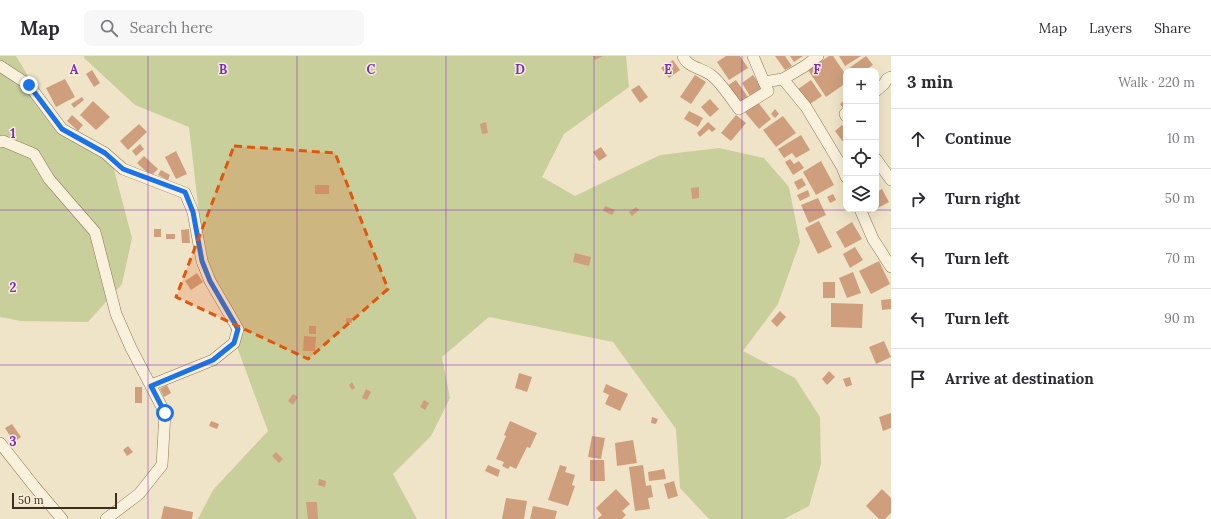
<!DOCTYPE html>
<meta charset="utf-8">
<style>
body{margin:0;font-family:Lora,serif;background:#f7f7f7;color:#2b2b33}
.controls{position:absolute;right:12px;top:12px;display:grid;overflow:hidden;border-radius:8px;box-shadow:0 4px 16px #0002}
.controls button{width:36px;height:36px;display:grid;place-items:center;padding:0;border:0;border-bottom:1px solid #e1e1e2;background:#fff;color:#2b2b33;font:20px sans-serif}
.scale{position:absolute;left:12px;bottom:10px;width:105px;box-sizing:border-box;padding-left:4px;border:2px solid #3d2e20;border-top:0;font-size:11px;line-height:14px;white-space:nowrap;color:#3d2e20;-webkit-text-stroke:3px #f7eed8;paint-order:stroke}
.stop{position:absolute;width:12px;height:12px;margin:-9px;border:3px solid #1a73e8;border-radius:50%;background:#fff}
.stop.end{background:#1a73e8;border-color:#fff;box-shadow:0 1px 4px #0008}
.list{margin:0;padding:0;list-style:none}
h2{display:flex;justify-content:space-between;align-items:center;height:52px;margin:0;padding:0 16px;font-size:17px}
h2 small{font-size:13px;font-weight:400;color:#7c7c81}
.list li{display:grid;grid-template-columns:26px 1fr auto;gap:12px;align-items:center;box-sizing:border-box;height:60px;padding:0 16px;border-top:1px solid #e1e1e2}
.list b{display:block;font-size:15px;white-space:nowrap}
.list em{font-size:13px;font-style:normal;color:#7c7c81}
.icon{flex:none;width:22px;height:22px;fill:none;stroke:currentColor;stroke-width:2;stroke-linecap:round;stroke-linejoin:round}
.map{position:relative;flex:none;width:891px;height:463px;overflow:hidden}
header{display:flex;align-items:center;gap:24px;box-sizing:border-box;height:56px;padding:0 20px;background:#fff;border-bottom:1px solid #e1e1e2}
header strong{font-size:19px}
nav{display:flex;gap:22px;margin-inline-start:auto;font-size:14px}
.search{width:280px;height:36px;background:#f7f7f7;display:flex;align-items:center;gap:10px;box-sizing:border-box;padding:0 14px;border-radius:8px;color:#7c7c81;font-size:15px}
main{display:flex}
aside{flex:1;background:#fff}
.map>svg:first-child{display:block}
.green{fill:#c9cf9b}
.building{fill:#cf9f7d}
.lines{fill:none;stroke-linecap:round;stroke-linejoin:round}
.street-casing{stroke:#8d765c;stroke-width:12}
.street{stroke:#faf1dc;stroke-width:11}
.route{stroke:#1a73e8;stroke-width:5}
.marked{fill:#df570d;fill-opacity:0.2;stroke:#df570d;stroke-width:3;stroke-dasharray:8 5;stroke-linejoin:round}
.grid{fill:none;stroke:#7b2cbf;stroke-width:1;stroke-opacity:0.55}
.grid-label{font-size:13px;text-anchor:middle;font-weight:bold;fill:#7b2cbf;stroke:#f7eed8;stroke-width:3;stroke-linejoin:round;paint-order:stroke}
</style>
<header>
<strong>Map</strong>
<div class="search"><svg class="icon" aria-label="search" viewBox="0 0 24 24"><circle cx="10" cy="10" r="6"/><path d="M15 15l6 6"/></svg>Search here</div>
<nav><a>Map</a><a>Layers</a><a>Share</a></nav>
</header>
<main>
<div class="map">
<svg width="891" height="463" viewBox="0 0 891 463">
<rect width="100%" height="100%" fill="#f0e4c8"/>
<g class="green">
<polygon points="0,0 16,0 53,61 112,106 132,182 122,228 88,266 21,265 0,261"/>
<polygon points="84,0 626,0 629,31 564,78 542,121 575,140 660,99 719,92 764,102 789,131 800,186 778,248 743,295 795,322 820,361 821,408 809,450 784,463 709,463 680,432 676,373 613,286 489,261 442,301 450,342 431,380 393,418 417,463 198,463 213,434 268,375 204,201 189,71 135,49 84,2"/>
</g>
<g class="building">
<polygon points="593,0 603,0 595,4"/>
<polygon points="726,0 740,0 748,12 729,24 717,6"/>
<polygon points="775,0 785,0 792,10 785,14"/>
<polygon points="790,0 803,0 794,6"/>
<polygon points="829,0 833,0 846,19 846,27 826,41 808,14"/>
<polygon points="839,0 861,0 845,10"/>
<polygon points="866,0 873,9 864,15 849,15 848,13"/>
<polygon points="673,4 680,14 669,22 661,12"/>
<polygon points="92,14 100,27 94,31 86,18"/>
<polygon points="695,19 706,26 691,48 680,41"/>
<polygon points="753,19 762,32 750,40 742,27"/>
<polygon points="65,23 75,41 56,51 46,32"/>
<polygon points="736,24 748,41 739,47 727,30"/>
<polygon points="811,24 822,40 810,48 798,33"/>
<polygon points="639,29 648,41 640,47 631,34"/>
<polygon points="82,41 84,44 74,52 71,48"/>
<polygon points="710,43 719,53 710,61 701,51"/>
<polygon points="846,43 846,54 845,55 840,48"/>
<polygon points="93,45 110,61 96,74 80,59"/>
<polygon points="757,45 771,63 759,73 744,55"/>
<polygon points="775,53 779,58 775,62 771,58"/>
<polygon points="689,55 703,62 698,71 684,63"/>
<polygon points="72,59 83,69 78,75 67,65"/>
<polygon points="736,59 746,67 731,85 721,77"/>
<polygon points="783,60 796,77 776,91 763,74"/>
<polygon points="486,66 488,77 482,78 480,68"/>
<polygon points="708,66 716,73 712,76 709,73 700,81 697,77"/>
<polygon points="139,68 147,76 128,94 120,85"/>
<polygon points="842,69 846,74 846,90 835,75"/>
<polygon points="801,79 810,94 796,102 792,97 784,102 778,93"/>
<polygon points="140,88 144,93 136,100 132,95"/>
<polygon points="601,91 607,100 599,105 593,96"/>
<polygon points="176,95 187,118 176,123 165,101"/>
<polygon points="144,100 158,113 151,120 137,107"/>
<polygon points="790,103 794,108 799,105 804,112 793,119 785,106"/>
<polygon points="821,105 834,129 816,139 803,116"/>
<polygon points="161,114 170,119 168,124 158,119"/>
<polygon points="802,122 806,129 798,134 794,126"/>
<rect x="315" y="129" width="14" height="9"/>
<polygon points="699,131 699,142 692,143 691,132"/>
<polygon points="882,133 889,146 876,153 876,136"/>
<polygon points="808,134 810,140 800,145 797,139"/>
<polygon points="833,138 836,144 830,147 827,141"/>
<polygon points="818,142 826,159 809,167 801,149"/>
<polygon points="605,150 615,154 612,159 603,155"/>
<polygon points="636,151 639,154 632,160 629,156"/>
<polygon points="867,153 876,153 869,157"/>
<polygon points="819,165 832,191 818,198 805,172"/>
<polygon points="852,166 862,183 845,192 836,176"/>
<rect x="154" y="173" width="7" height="8"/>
<polygon points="189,173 190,187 182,187 181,174"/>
<rect x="166" y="178" width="9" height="5"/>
<polygon points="855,191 863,204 850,212 843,198"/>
<polygon points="575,197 591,201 589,210 573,206"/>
<polygon points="879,205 890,228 871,238 859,215"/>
<polygon points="853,216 861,237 847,242 839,222"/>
<polygon points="197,217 203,226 191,234 185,225"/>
<rect x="823" y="226" width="12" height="16"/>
<polygon points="891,243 891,253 882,254 881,244"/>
<polygon points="831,247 863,248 862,272 831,271"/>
<polygon points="780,255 786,261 777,271 771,265"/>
<rect x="346" y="262" width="6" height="5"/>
<rect x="309" y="270" width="7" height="8"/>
<polygon points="304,280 316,281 315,295 303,295"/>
<polygon points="884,285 891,301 876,308 869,291"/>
<polygon points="829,315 835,321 827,329 822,323"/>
<polygon points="519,317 532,321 527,336 515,332"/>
<polygon points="850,321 852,329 846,331 843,323"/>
<polygon points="352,326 355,332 352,334 349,329"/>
<polygon points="606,328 628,338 620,355 605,348 609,339 603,336"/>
<polygon points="167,329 171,337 164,341 160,333"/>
<rect x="135" y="331" width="7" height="16"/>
<polygon points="366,333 371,336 367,344 362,342"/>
<polygon points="293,338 298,341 293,349 288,345"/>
<polygon points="424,344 429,347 425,354 420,351"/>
<polygon points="891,357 891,372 883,375 879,361"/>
<polygon points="652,361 658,363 656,368 651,367"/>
<polygon points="211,365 219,368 217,373 209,370"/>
<polygon points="510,365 537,377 530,392 527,391 516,413 510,410 508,413 502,410 504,406 496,403 506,380 504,379"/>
<polygon points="12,368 21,381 14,386 5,372"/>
<polygon points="592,380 605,382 601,403 588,401"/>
<polygon points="633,384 637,407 617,410 615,387"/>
<polygon points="128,390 133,396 127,400 123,394"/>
<polygon points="276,396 283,403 279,407 272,400"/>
<polygon points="590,404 604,404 605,425 590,425"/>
<polygon points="488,409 500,414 498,421 485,415"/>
<polygon points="560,409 567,411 565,416 575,419 572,429 575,430 568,450 548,444"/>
<polygon points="643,409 646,430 651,429 653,441 648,442 650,453 635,455 629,411"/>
<polygon points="664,413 666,423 649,425 648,416"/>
<polygon points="319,423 326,425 325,431 318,429"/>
<polygon points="674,425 678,440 668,443 664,428"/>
<polygon points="616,433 630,448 622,455 626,459 622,463 597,463 602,459 596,452"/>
<polygon points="882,433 891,442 891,457 885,463 879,463 866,450"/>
<polygon points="506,442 527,445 524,463 502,463"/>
<polygon points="306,446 317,446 318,463 308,463"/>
<polygon points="164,450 193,456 192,463 161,463"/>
<polygon points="533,450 557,455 555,463 530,463"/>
</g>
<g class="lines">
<defs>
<g id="street">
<path d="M683 0C687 11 702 12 711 19 720 25 732 44 739 53L768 35 764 26"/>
<polyline points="753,0 764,26 783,23 806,51 842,111 846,121"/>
<polyline points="0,10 29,29 62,73 105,97 123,113 185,137 193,156 202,205 210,225 238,273 234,287 213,304 151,329"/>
<polyline points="783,23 805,10 818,0"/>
<polyline points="876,35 884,28 887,23 891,21"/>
<polyline points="846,57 845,58 846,60"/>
<polyline points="0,86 3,85 34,98 49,123 95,176 116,258 131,292 165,357 162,409 139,438 106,463"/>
<polyline points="876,103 891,124"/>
<polyline points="860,153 873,183 891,211"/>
<polyline points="0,387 34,430 62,463"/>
</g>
</defs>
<use href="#street" class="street-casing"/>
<use href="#street" class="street"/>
</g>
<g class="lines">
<polyline class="route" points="29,29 62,73 105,97 123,113 185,136 193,156 202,205 210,225 238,273 234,287 213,304 151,330 165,357"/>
</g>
<path class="marked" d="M234 90 335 97 388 233 308 303 176 241Z"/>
<path class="grid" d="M148 0V463M297 0V463M446 0V463M594 0V463M742 0V463M0 154H891M0 309H891"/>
<g class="grid-label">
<text x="74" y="18">A</text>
<text x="223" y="18">B</text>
<text x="371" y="18">C</text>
<text x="520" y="18">D</text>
<text x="668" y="18">E</text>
<text x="817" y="18">F</text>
<text x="13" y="82">1</text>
<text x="13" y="236">2</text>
<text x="13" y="390">3</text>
</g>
</svg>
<div class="controls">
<button>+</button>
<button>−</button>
<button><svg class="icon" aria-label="locate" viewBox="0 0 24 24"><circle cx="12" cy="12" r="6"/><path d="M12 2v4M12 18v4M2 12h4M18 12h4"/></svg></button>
<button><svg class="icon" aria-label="layers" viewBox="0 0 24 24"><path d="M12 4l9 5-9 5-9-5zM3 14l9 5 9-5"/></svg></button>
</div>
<div class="scale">50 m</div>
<div class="stop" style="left:165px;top:357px"></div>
<div class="stop end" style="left:29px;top:29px"></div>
</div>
<aside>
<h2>3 min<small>Walk · 220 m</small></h2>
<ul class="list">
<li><svg class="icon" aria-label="ahead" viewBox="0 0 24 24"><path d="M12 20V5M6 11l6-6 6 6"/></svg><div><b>Continue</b></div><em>10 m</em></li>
<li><svg class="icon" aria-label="right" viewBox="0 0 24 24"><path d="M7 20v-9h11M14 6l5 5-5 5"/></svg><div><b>Turn right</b></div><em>50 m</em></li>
<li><svg class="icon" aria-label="left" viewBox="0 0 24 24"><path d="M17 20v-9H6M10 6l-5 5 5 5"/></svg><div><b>Turn left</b></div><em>70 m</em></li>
<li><svg class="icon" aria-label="left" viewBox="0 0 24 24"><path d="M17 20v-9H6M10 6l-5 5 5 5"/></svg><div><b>Turn left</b></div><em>90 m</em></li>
<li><svg class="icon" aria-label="arrive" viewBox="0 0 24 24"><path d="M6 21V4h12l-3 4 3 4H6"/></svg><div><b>Arrive at destination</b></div></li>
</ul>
</aside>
</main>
